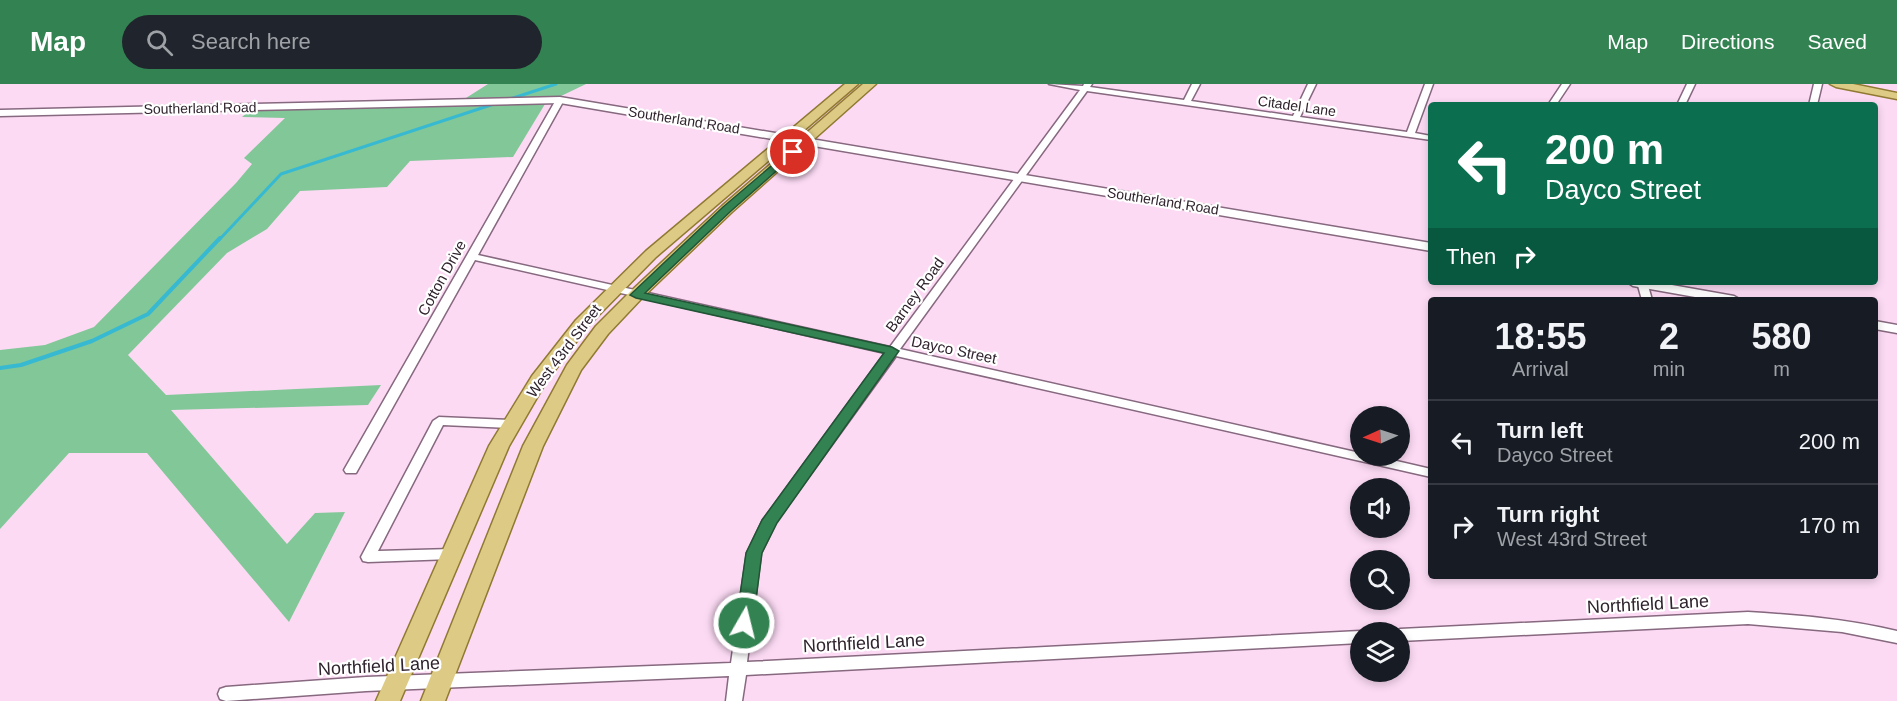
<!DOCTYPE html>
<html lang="en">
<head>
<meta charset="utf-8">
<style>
  :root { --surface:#171b24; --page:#20242c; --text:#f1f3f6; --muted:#9ea1a6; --line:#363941; --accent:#338252 }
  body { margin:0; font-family:Helvetica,sans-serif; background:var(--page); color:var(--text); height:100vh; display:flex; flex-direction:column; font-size:22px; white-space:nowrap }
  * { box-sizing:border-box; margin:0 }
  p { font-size:20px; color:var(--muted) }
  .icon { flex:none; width:33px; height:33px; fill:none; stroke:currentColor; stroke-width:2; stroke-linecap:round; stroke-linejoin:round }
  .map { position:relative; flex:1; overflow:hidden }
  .details { position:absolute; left:1428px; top:213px; width:450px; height:282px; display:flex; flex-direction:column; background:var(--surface); border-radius:6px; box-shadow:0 3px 9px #0003 }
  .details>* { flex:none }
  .top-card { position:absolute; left:1428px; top:18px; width:450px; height:183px; border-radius:6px; box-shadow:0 3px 9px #0003; background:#0b6e4f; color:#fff; overflow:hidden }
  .needle { width:39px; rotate:267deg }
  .fabs { position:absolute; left:1350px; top:322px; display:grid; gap:12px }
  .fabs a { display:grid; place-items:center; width:60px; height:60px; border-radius:50%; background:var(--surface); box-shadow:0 3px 9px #0003; font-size:30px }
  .pin { position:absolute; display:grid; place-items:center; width:51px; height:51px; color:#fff; margin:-26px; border:3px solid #fff; border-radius:50%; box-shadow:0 2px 6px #0007 }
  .me { position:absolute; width:66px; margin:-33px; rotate:8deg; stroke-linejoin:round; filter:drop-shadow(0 0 4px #0008) }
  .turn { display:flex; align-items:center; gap:21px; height:126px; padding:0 18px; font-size:27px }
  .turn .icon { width:78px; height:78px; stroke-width:2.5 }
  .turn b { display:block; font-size:42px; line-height:51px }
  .then { display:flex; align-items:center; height:57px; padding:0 18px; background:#0003; gap:12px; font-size:22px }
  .eta { display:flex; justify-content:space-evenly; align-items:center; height:102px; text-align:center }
  .eta b { font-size:36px; font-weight:600; line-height:42px }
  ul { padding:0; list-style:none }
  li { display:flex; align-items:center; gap:18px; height:84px; padding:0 18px; border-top:2px solid var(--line) }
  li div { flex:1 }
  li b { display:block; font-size:22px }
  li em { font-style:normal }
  header { display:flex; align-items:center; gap:36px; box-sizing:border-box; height:84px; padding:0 30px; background:var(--accent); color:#fff }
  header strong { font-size:28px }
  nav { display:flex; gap:33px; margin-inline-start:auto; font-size:21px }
  .search { width:420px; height:54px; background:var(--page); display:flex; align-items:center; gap:15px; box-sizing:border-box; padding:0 21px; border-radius:33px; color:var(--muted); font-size:22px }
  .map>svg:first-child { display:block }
  .green { fill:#82c798 }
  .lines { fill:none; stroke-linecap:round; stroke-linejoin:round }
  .stream-far1 { stroke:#37b9d2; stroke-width:3 }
  .stream { stroke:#37b9d2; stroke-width:4 }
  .minor-casing { stroke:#86687f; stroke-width:3 }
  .tertiary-casing { stroke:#86687f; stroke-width:3 }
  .primary-casing { stroke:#917932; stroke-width:3 }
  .minor { fill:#fff; fill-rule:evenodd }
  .tertiary { fill:#fff; fill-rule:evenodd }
  .primary { fill:#ddcb85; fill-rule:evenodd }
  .route { fill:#338252; stroke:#215435; stroke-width:1.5 }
  .labels { text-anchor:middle; stroke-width:4.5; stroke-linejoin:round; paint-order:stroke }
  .far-street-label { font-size:14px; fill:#2f232d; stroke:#fff }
  .street-label { font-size:15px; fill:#2f232d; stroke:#fff }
  .near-street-label { font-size:18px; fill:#2f232d; stroke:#fff }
</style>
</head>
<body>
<header>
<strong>Map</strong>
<div class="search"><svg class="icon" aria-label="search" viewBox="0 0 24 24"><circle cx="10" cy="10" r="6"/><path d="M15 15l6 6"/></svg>Search here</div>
<nav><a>Map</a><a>Directions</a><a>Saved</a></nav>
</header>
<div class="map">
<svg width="1897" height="617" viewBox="0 0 1897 617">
  <rect width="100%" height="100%" fill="#fcdaf4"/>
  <!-- green -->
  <g class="green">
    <polygon points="488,0 586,0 559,13 466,14"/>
    <polygon points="455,20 545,20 513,73 410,77 387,103 300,107 267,145 227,169 128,271 166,311 381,301 368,321 171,326 287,460 315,429 345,428 289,538 147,369 69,369 0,445 0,266 45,261 94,243 236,99 252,80 244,74 285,34 242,33 250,26"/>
  </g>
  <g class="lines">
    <!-- stream-far1 -->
    <g class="stream-far1">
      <polyline points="510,15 556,0"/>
      <polyline points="219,156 281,90 497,19"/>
    </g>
    <!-- stream -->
    <polyline class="stream" points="0,284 21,281 92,257 148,230 220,154"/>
    <!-- minor casing -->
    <g class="minor-casing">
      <g id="minor">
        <polygon points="1049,0 1083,2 1084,0 1092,0 1090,3 1184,16 1192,0 1200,0 1191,17 1293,32 1308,0 1316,0 1300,33 1407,48 1425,0 1433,0 1415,49 1431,52 1431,56 1087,7 900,265 1360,369 1360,372 1375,372 1431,385 1431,393 896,272 776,438 761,469 747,578 1360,547 1366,549 1360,549 1360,559 746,591 742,617 726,617 729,592 366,607 226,617 220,615 218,610 220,605 226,603 366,593 731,579 747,469 763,436 885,269 475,176 356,389 346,389 344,386 557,14 564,16 478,171 890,263 1080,6"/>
        <polygon points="1562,0 1570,0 1556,21 1548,21"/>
        <polygon points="1687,0 1695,0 1685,21 1677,21"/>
        <polygon points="1814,0 1822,0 1817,21 1809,21"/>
        <polygon points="1637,198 1647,198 1652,216 1642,216"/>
        <polygon points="439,333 512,336 518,340 512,344 443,341 378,467 452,465 457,466 459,470 457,474 452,475 368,478 363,477 361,473 433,337"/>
        <path d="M 1748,528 C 1798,531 1848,535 1897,547 L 1897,559 L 1842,548 L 1748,540 L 1400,557 L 1400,549 L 1393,549 L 1400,545 Z"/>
      </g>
    </g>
    <!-- tertiary casing -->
    <g class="tertiary-casing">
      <g id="tertiary">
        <polygon points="560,13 1431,159 1431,167 560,19 0,32 0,26"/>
        <polygon points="1627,198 1655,198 1734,212 1741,216 1712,216 1633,202"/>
        <polygon points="1875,237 1897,241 1897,249 1875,245"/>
      </g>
    </g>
    <!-- primary casing -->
    <g class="primary-casing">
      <g id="primary">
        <polygon points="845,0 858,0 656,173 588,242 546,298 509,362 400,617 376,617 489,362 532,292 576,236 646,167"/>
        <polygon points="863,0 876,0 732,128 642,214 608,250 581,286 543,362 445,617 421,617 523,362 567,281 596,242 630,208 722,122"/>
        <polygon points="1830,0 1853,0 1897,9 1897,15 1836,3"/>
      </g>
    </g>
    <!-- minor -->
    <use href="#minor" class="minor"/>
    <!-- tertiary -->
    <use href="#tertiary" class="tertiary"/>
    <!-- primary -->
    <use href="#primary" class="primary"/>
  </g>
  <!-- route -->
  <polygon class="route" points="790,66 798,68 731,127 645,209 892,263 899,267 777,439 762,469 753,539 750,544 744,546 738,544 736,539 746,469 762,436 884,269 636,214 630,211 723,123"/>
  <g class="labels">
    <!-- far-street labels -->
    <g class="far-street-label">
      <text transform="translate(1297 22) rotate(8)" y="5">Citadel Lane</text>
      <text transform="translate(200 24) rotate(-1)" y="5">Southerland Road</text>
      <text transform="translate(684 36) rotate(9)" y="5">Southerland Road</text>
      <text transform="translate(1163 117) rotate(9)" y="5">Southerland Road</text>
    </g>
    <!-- street labels -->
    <g class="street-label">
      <text transform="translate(442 194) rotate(-61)" y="5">Cotton Drive</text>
      <text transform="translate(915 211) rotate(-54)" y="5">Barney Road</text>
      <text transform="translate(954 266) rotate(12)" y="5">Dayco Street</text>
      <text transform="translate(564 267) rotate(-53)" y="5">West 43rd Street</text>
    </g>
    <!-- near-street labels -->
    <g class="near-street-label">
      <text transform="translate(1648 520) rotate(-3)" y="6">Northfield Lane</text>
      <text transform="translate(864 559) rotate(-3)" y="6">Northfield Lane</text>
      <text transform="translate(379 582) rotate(-3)" y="6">Northfield Lane</text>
    </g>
  </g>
</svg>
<div class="fabs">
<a><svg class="needle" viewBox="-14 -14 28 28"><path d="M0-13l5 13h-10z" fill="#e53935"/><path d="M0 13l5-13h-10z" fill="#9ea1a6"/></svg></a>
<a><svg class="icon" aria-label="sound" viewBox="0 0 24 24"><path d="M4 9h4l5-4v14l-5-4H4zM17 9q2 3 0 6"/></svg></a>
<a><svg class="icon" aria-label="search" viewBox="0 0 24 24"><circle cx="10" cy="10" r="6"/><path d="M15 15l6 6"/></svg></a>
<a><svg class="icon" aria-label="layers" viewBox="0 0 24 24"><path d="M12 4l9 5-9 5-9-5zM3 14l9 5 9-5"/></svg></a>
</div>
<div class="pin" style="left:793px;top:68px;background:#d93025"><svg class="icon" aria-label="arrive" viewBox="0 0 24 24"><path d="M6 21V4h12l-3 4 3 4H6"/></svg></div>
<svg class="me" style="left:744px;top:539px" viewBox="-20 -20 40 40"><circle r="17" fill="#338252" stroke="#fff" stroke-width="3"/><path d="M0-11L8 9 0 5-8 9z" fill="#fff"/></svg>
<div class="top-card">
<div class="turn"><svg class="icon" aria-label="left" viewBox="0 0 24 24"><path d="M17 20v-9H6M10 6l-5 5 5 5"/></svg><div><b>200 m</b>Dayco Street</div></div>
<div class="then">Then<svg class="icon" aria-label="right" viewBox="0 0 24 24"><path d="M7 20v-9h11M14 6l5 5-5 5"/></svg></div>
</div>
<section class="details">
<div class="eta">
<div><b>18:55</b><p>Arrival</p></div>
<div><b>2</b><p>min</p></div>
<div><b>580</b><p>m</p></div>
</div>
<ul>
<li><svg class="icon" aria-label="left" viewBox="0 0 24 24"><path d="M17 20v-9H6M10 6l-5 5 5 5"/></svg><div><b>Turn left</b><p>Dayco Street</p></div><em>200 m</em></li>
<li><svg class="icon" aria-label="right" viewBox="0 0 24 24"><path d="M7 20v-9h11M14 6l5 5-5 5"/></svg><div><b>Turn right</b><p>West 43rd Street</p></div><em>170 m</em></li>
</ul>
</section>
</div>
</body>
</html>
